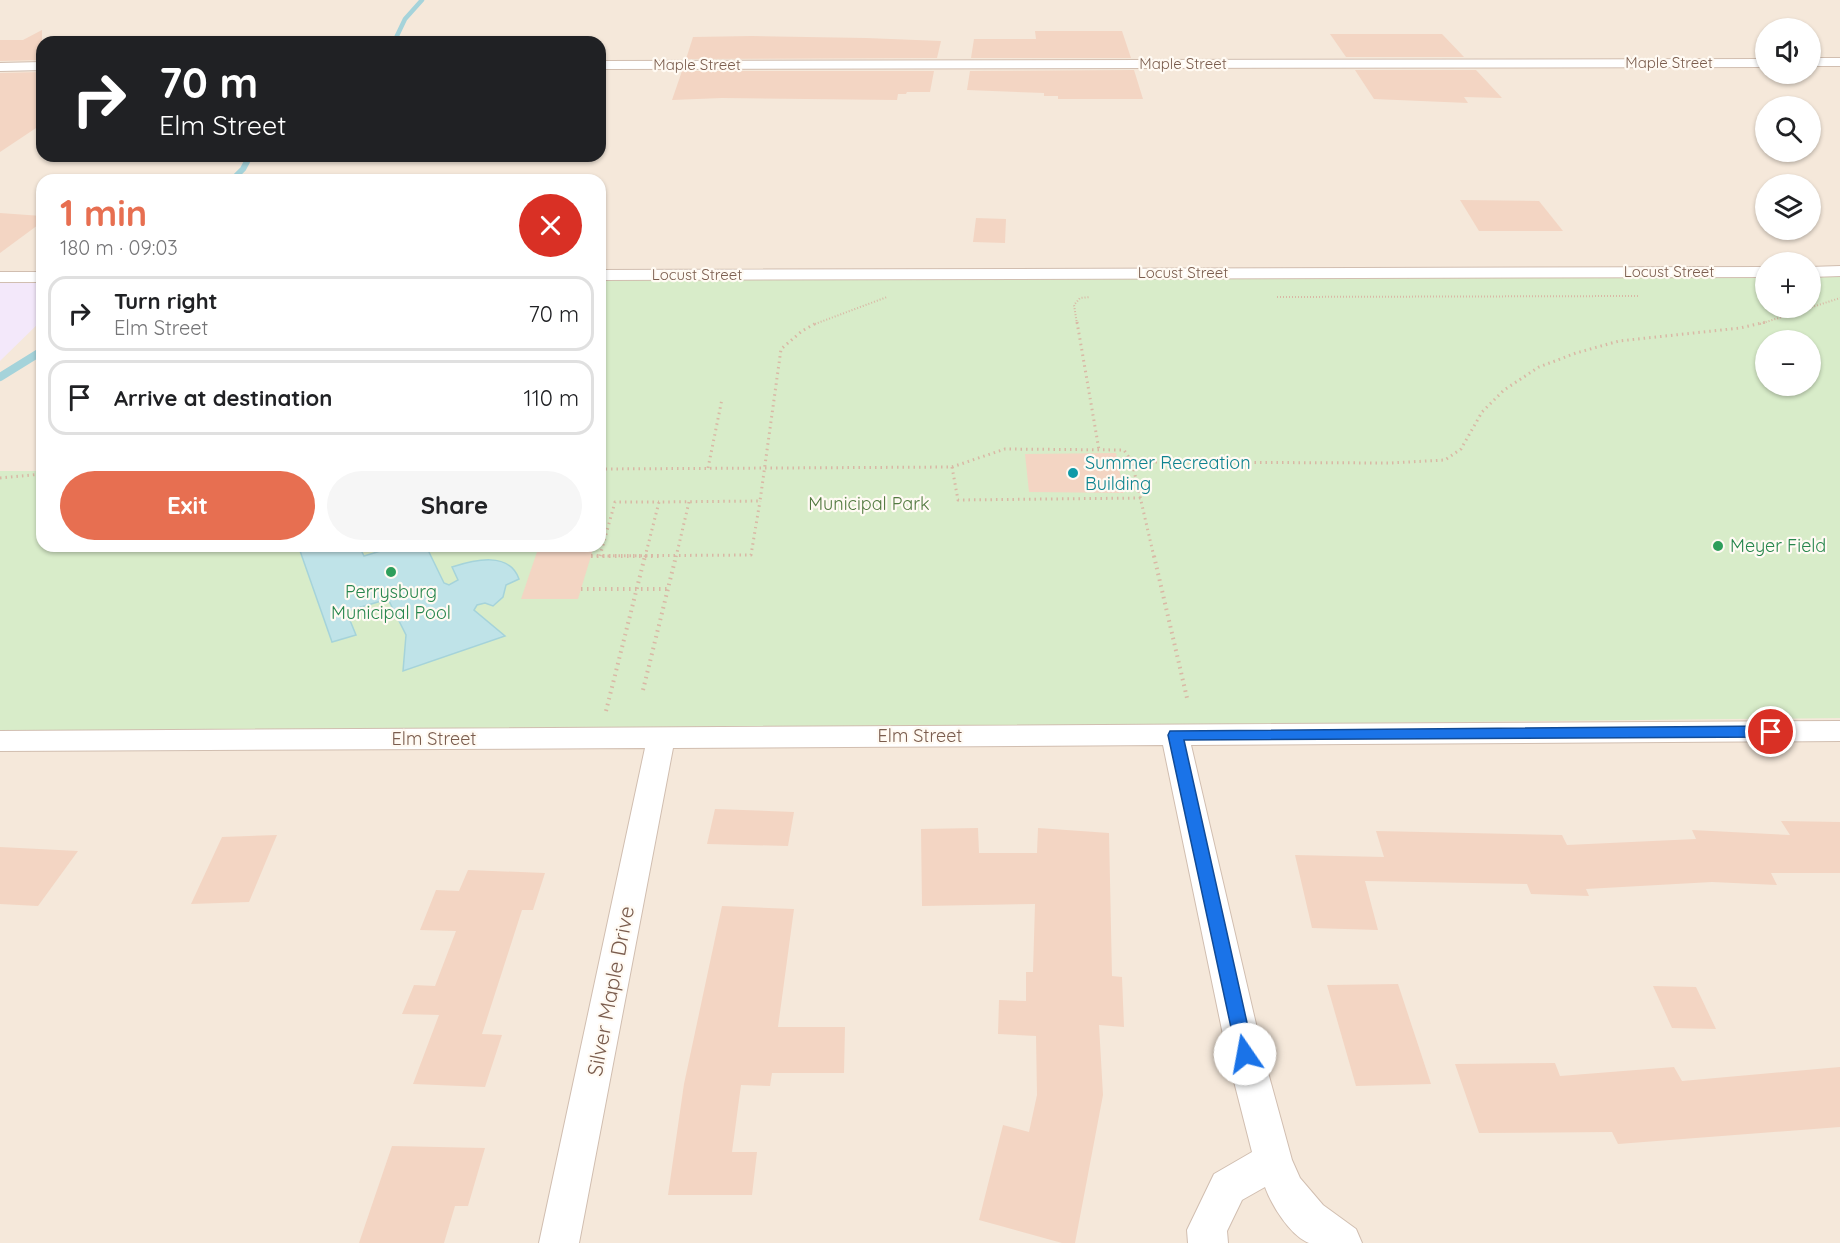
<!DOCTYPE html>
<html lang="en">
<head>
<meta charset="utf-8">
<style>
  :root { --surface:#fff; --page:#f6f6f6; --text:#202124; --muted:#757577; --line:#e0e0e0; --accent:#e76f51 }
  body { margin:0; font-family:Quicksand,sans-serif; background:var(--page); color:var(--text); height:100vh; display:flex; flex-direction:column; font-size:22px; white-space:nowrap }
  * { box-sizing:border-box; margin:0 }
  p { font-size:20px; color:var(--muted) }
  .icon { flex:none; width:33px; height:33px; fill:none; stroke:currentColor; stroke-width:2; stroke-linecap:round; stroke-linejoin:round }
  .map { position:relative; flex:1; overflow:hidden }
  .panel { position:absolute; left:36px; top:174px; width:570px; height:378px; display:flex; flex-direction:column; background:var(--surface); border-radius:18px; box-shadow:0 2px 4px #0004 }
  .panel>* { flex:none }
  .guide { position:absolute; left:36px; top:36px; width:570px; height:126px; border-radius:18px; box-shadow:0 2px 4px #0004; background:#202124; color:#fff; overflow:hidden }
  .fabs { position:absolute; left:1755px; top:18px; display:grid; gap:12px }
  .fabs a { display:grid; place-items:center; width:66px; height:66px; border-radius:50%; background:var(--surface); box-shadow:0 2px 4px #0004; font-size:30px }
  .pin { position:absolute; display:grid; place-items:center; width:51px; height:51px; color:#fff; margin:-26px; border:3px solid #fff; border-radius:50%; box-shadow:0 2px 6px #0007 }
  .me { position:absolute; width:66px; margin:-33px; rotate:348deg; stroke-linejoin:round; filter:drop-shadow(0 0 4px #0008) }
  .turn { display:flex; align-items:center; gap:21px; height:126px; padding:0 24px; font-size:27px }
  .turn .icon { width:78px; height:78px; stroke-width:2.5 }
  .turn b { display:block; font-size:42px; line-height:51px }
  .round { display:grid; place-items:center; flex:none; width:63px; height:63px; border-radius:32px; background:var(--page) }
  .summary { display:flex; align-items:center; justify-content:space-between; height:102px; padding:0 24px }
  h1 { font-size:36px; font-weight:700; line-height:45px; color:var(--accent) }
  .button { display:flex; gap:12px; margin-top:auto; padding:12px 24px }
  .button a { flex:1; height:69px; border-radius:36px; background:var(--accent); color:#fff; font-size:24px; font-weight:700; line-height:69px; text-align:center }
  .button a+a { background:var(--page); color:var(--text) }
  ul { padding:0; list-style:none }
  li { display:flex; align-items:center; gap:18px; height:75px; margin:0 12px 9px; padding:0 12px; border:3px solid var(--line); border-radius:18px }
  li div { flex:1 }
  li b { display:block; font-size:22px }
  li em { font-style:normal }
  .map>svg:first-child { display:block }
  .residential { fill:#f5e8da; fill-rule:evenodd }
  .education { fill:#f3e8fa }
  .green { fill:#d8ecc9; fill-rule:evenodd }
  .water { fill:#bfe3e8; stroke:#a5d3da; stroke-width:1.5 }
  .lines { fill:none; stroke-linecap:round; stroke-linejoin:round }
  .stream-far2 { stroke:#a5d3da; stroke-width:4.5 }
  .stream-far1 { stroke:#a5d3da; stroke-width:6 }
  .stream { stroke:#a5d3da; stroke-width:8 }
  .building { fill:#f3d5c3 }
  .minor-casing { stroke:#d1beb0; stroke-width:2 }
  .path-far2 { stroke:#d9b8a5; stroke-width:2; stroke-dasharray:1 2; stroke-linecap:butt }
  .path-far1 { stroke:#d9b8a5; stroke-width:3; stroke-dasharray:1.5 4; stroke-linecap:butt }
  .path { stroke:#d9b8a5; stroke-width:4; stroke-dasharray:1.5 4.5; stroke-linecap:butt }
  .minor { fill:#fff; fill-rule:evenodd }
  .route { fill:#1a73e8; stroke:#114b97; stroke-width:1.5 }
  .culture-dot { fill:#0f9aa8; stroke:#fffaf3; stroke-width:2 }
  .leisure-dot { fill:#2e9e5b; stroke:#fffaf3; stroke-width:2 }
  .labels { text-anchor:middle; stroke-width:4.5; stroke-linejoin:round; paint-order:stroke }
  .far-street-label { font-size:15px; fill:#7a5c4d; stroke:#fffaf3 }
  .culture-label { font-size:18px; fill:#0d838f; stroke:#fffaf3; text-anchor:start }
  .park-label { font-size:18px; fill:#537a41; stroke:#fffaf3 }
  .leisure-label { font-size:18px; fill:#27864d; stroke:#fffaf3; text-anchor:start }
  .street-label { font-size:18px; fill:#7a5c4d; stroke:#fffaf3 }
  .near-street-label { font-size:21px; fill:#7a5c4d; stroke:#fffaf3 }
</style>
</head>
<body>
<div class="map">
<svg width="1840" height="1243" viewBox="0 0 1840 1243">
  <rect width="100%" height="100%" fill="#fdf6ec"/>
  <!-- residential -->
  <path class="residential" d="M 0,0 L 1840,0 L 1840,1243 L 0,1243 ZM 1766,28 L 1810,28 L 1810,74 L 1766,74 ZM 42,42 L 600,42 L 600,156 L 42,156 ZM 1766,106 L 1810,106 L 1810,152 L 1766,152 ZM 42,180 L 600,180 L 600,546 L 42,546 ZM 1766,184 L 1810,184 L 1810,230 L 1766,230 ZM 1766,262 L 1810,262 L 1810,308 L 1766,308 ZM 1766,340 L 1810,340 L 1810,386 L 1766,386 Z"/>
  <!-- education -->
  <polygon class="education" points="0,277 42,277 42,320 0,361"/>
  <!-- green -->
  <path class="green" d="M 1765,276 L 1766,308 L 1810,308 L 1811,276 L 1840,276 L 1840,718 L 0,737 L 0,471 L 42,471 L 42,546 L 600,546 L 600,280 ZM 1766,340 L 1810,340 L 1810,386 L 1766,386 Z"/>
  <!-- water -->
  <path class="water" d="M 304,546 L 359,546 L 364,556 L 397,546 L 426,546 L 444,583 L 449,585 L 458,580 L 452,567 C 474,560 509,551 519,579 L 506,585 L 503,597 L 493,606 L 485,603 L 477,605 L 474,610 L 505,636 L 403,671 L 406,635 L 388,599 L 351,610 L 347,613 L 356,635 L 332,642 L 299,548 Z"/>
  <g class="lines">
    <!-- stream-far2 -->
    <polyline class="stream-far2" points="394,42 405,19 422,0"/>
    <!-- stream-far1 -->
    <polyline class="stream-far1" points="232,180 243,169 250,156"/>
    <!-- stream -->
    <polyline class="stream" points="0,377 42,351"/>
  </g>
  <!-- building -->
  <g class="building">
    <polygon points="42,30 42,60 0,61 0,40 23,40"/>
    <polygon points="1035,31 1122,31 1131,58 971,58 974,39 1036,39"/>
    <polygon points="1330,34 1442,34 1464,57 1346,57"/>
    <polygon points="752,36 866,38 941,41 937,58 686,59 693,37"/>
    <polygon points="1134,70 1143,99 1058,99 1058,96 1044,96 1044,93 967,90 970,71"/>
    <polygon points="1355,70 1476,70 1502,98 1464,97 1468,103 1374,99"/>
    <polygon points="682,71 934,71 930,92 907,92 906,94 898,94 897,100 722,98 672,100"/>
    <polygon points="42,72 42,124 0,152 0,73"/>
    <polygon points="1460,200 1539,201 1563,231 1479,231"/>
    <polygon points="0,213 42,216 42,222 0,253"/>
    <polygon points="976,218 1006,219 1005,243 973,242"/>
    <polygon points="1116,453 1124,493 1029,492 1025,454"/>
    <polygon points="539,546 594,546 578,599 521,599"/>
    <polygon points="715,809 794,812 788,846 707,844"/>
    <polygon points="1781,821 1840,822 1840,873 1771,873 1777,885 1712,882 1586,889 1589,896 1531,894 1527,884 1365,881 1378,930 1312,928 1295,855 1384,857 1376,831 1562,835 1567,845 1696,839 1692,830 1790,835"/>
    <polygon points="978,828 979,853 1037,853 1038,828 1109,833 1112,976 1122,977 1124,1027 1099,1025 1103,1095 1075,1243 1062,1243 979,1220 1003,1125 1029,1132 1037,1095 1036,1036 998,1034 999,1000 1026,1001 1026,972 1033,972 1035,904 922,906 921,829"/>
    <polygon points="277,835 249,902 191,904 222,837"/>
    <polygon points="0,847 78,851 38,906 0,904"/>
    <polygon points="468,870 545,873 533,910 522,910 482,1034 502,1035 485,1087 413,1084 439,1015 402,1014 414,985 435,986 456,931 420,930 436,890 459,891"/>
    <polygon points="722,906 794,909 778,1027 845,1027 844,1073 772,1073 770,1086 741,1085 732,1152 757,1152 752,1195 668,1195 684,1084"/>
    <polygon points="1398,984 1431,1084 1356,1086 1327,985"/>
    <polygon points="1653,986 1696,987 1716,1029 1672,1028"/>
    <polygon points="1555,1063 1560,1076 1674,1067 1682,1081 1840,1067 1840,1127 1618,1144 1612,1132 1479,1133 1455,1064"/>
    <polygon points="392,1146 485,1148 468,1206 455,1206 444,1243 359,1243"/>
  </g>
  <g class="lines">
    <!-- minor casing -->
    <g class="minor-casing">
      <g id="minor">
        <rect x="1810" y="58" width="30" height="8"/>
        <polygon points="1766,59 1766,67 600,69 600,61"/>
        <polygon points="42,62 42,70 0,71 0,63"/>
        <polygon points="1840,266 1840,276 1810,277 1810,267"/>
        <polygon points="1766,267 1766,277 600,280 600,270"/>
        <rect x="0" y="272" width="42" height="10"/>
        <path d="M 1840,721 L 1840,741 L 1191,745 L 1263,1054 L 1292,1160 L 1300,1178 L 1323,1205 L 1356,1229 L 1362,1243 C 1350,1243 1318,1243 1309,1243 C 1290,1236 1271,1204 1265,1187 L 1242,1200 L 1227,1231 L 1228,1243 L 1188,1243 L 1187,1230 L 1214,1174 L 1252,1152 L 1227,1054 L 1163,745 L 673,748 L 579,1243 L 539,1243 L 645,748 L 0,751 L 0,731 Z"/>
      </g>
    </g>
    <!-- path-far2 -->
    <g class="path-far2">
      <polyline points="1277,297 1639,296"/>
      <polyline points="815,324 887,297"/>
      <polyline points="1077,324 1074,305 1080,298 1090,297"/>
      <polyline points="1760,324 1840,298"/>
    </g>
    <!-- path-far1 -->
    <g class="path-far1">
      <polyline points="1077,322 1099,450"/>
      <polyline points="952,467 958,500 1141,498"/>
      <polyline points="708,468 722,399"/>
      <polyline points="600,469 952,467 1005,449 1124,450 1132,462"/>
      <polyline points="0,478 42,474"/>
      <polyline points="591,556 751,555 760,501"/>
      <polyline points="600,556 615,502 659,502"/>
      <polyline points="645,557 659,502 760,501 781,349 802,331 818,322"/>
      <polyline points="676,557 689,502"/>
      <polyline points="1154,557 1132,462 1390,463 1445,460 1461,449 1482,412 1504,390 1539,367 1576,353 1619,341 1740,328 1766,322"/>
    </g>
    <!-- path -->
    <g class="path">
      <polyline points="591,556 659,556"/>
      <polyline points="1154,556 1187,698"/>
      <polyline points="581,589 668,589"/>
      <polyline points="643,690 676,556"/>
      <polyline points="606,711 645,556"/>
    </g>
    <!-- minor -->
    <use href="#minor" class="minor"/>
  </g>
  <!-- route -->
  <polygon class="route" points="1771,726 1776,728 1778,732 1776,736 1771,737 1184,740 1254,1054 1252,1060 1245,1063 1238,1060 1168,735 1170,731"/>
  <!-- markers -->
  <circle class="culture-dot" cx="1073" cy="473" r="6"/>
  <g class="leisure-dot">
    <circle cx="1718" cy="546" r="6"/>
    <circle cx="391" cy="572" r="6"/>
  </g>
  <g class="labels">
    <!-- far-street labels -->
    <g class="far-street-label">
      <text x="1669" y="68">Maple Street</text>
      <text x="1183" y="69">Maple Street</text>
      <text x="697" y="70">Maple Street</text>
      <text x="1669" y="277">Locust Street</text>
      <text x="1183" y="278">Locust Street</text>
      <text x="697" y="280">Locust Street</text>
    </g>
    <!-- culture labels -->
    <g class="culture-label">
      <text x="1085" y="469">Summer Recreation<tspan x="1085" dy="21">Building</tspan></text>
    </g>
    <!-- park labels -->
    <g class="park-label">
      <text x="869" y="510">Municipal Park</text>
    </g>
    <!-- leisure labels -->
    <g class="leisure-label">
      <text x="1730" y="552">Meyer Field</text>
      <text x="391" y="598" text-anchor="middle">Perrysburg<tspan x="391" dy="21">Municipal Pool</tspan></text>
    </g>
    <!-- street labels -->
    <g class="street-label">
      <text x="920" y="742">Elm Street</text>
      <text x="434" y="745">Elm Street</text>
    </g>
    <!-- near-street labels -->
    <g class="near-street-label">
      <text transform="translate(611 991) rotate(-79)" y="7">Silver Maple Drive</text>
    </g>
  </g>
</svg>
<div class="fabs">
<a><svg class="icon" aria-label="sound" viewBox="0 0 24 24"><path d="M4 9h4l5-4v14l-5-4H4zM17 9q2 3 0 6"/></svg></a>
<a><svg class="icon" aria-label="search" viewBox="0 0 24 24"><circle cx="10" cy="10" r="6"/><path d="M15 15l6 6"/></svg></a>
<a><svg class="icon" aria-label="layers" viewBox="0 0 24 24"><path d="M12 4l9 5-9 5-9-5zM3 14l9 5 9-5"/></svg></a>
<a>+</a>
<a>−</a>
</div>
<div class="pin" style="left:1771px;top:732px;background:#d93025"><svg class="icon" aria-label="arrive" viewBox="0 0 24 24"><path d="M6 21V4h12l-3 4 3 4H6"/></svg></div>
<svg class="me" style="left:1245px;top:1054px" viewBox="-20 -20 40 40"><circle r="19" fill="#fff"/><path d="M0-13L10 11 0 6-10 11z" fill="#1a73e8"/></svg>
<div class="guide">
<div class="turn"><svg class="icon" aria-label="right" viewBox="0 0 24 24"><path d="M7 20v-9h11M14 6l5 5-5 5"/></svg><div><b>70 m</b>Elm Street</div></div>
</div>
<section class="panel">
<div class="summary"><div><h1>1 min</h1><p>180 m · 09:03</p></div><a class="round" style="background:#d93025;color:#fff"><svg class="icon" aria-label="close" viewBox="0 0 24 24"><path d="M6 6l12 12M18 6L6 18"/></svg></a></div>
<ul>
<li><svg class="icon" aria-label="right" viewBox="0 0 24 24"><path d="M7 20v-9h11M14 6l5 5-5 5"/></svg><div><b>Turn right</b><p>Elm Street</p></div><em>70 m</em></li>
<li><svg class="icon" aria-label="arrive" viewBox="0 0 24 24"><path d="M6 21V4h12l-3 4 3 4H6"/></svg><div><b>Arrive at destination</b></div><em>110 m</em></li>
</ul>
<div class="button"><a>Exit</a><a>Share</a></div>
</section>
</div>
</body>
</html>
